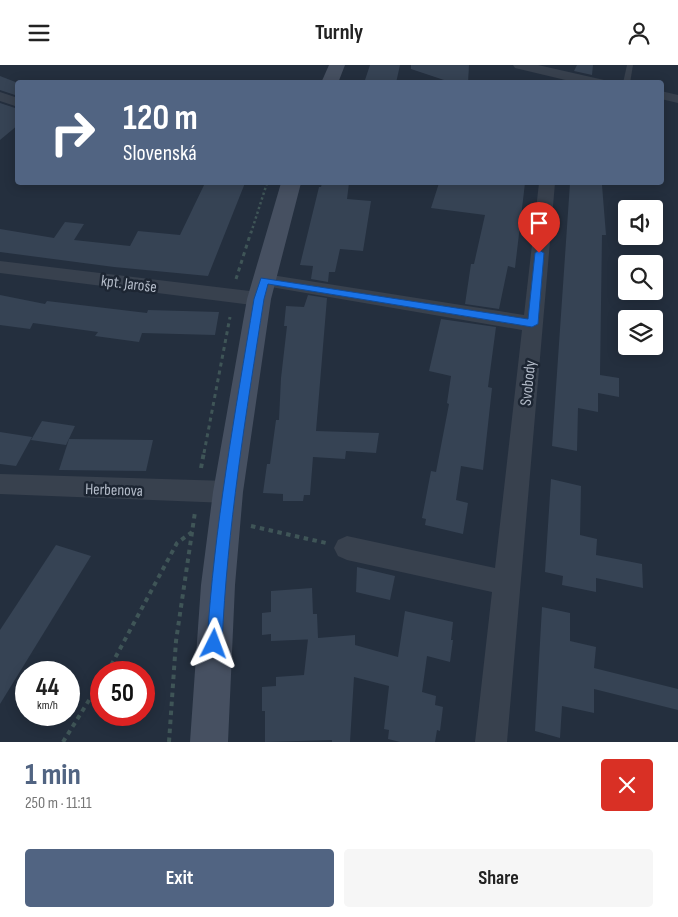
<!DOCTYPE html>
<html lang="en">
<head>
<meta charset="utf-8">
<style>
  :root { --surface:#fff; --page:#f6f6f6; --text:#222; --muted:#767676; --accent:#516482 }
  body { margin:0; font-family:"Sofia Sans Condensed",sans-serif; background:var(--page); color:var(--text); height:100vh; display:flex; flex-direction:column; font-size:19px; white-space:nowrap }
  * { box-sizing:border-box; margin:0 }
  p { font-size:16px; color:var(--muted) }
  .icon { flex:none; width:28px; height:28px; fill:none; stroke:currentColor; stroke-width:2; stroke-linecap:round; stroke-linejoin:round }
  .map { position:relative; height:677px; overflow:hidden }
  .sheet { display:flex; flex-direction:column; background:var(--surface); flex:1 }
  .sheet>* { flex:none }
  .top-card { position:absolute; left:15px; top:15px; width:649px; height:105px; border-radius:5px; box-shadow:0 2px 12px #0003; background:#516482; color:#fff; overflow:hidden }
  .buttons { position:absolute; left:618px; top:135px; display:grid; gap:10px }
  .buttons a { display:grid; place-items:center; width:45px; height:45px; border-radius:5px; background:var(--surface); box-shadow:0 2px 12px #0003; font-size:25px }
  .speed { position:absolute; left:15px; top:596px; display:flex; gap:10px; font-size:25px; font-weight:700; text-align:center }
  .speed>* { display:grid; place-content:center; width:65px; height:65px; border-radius:50%; background:var(--surface); box-shadow:0 2px 12px #0003; line-height:1 }
  .speed small { font-size:12px; font-weight:400 }
  .speed .limit { border:8px solid #d22; background:#fff; color:#111 }
  .pin { position:absolute; display:grid; place-items:center; width:42px; height:42px; color:#fff; margin:-51px -21px; border-radius:50% 50% 50% 0; rotate:-45deg; box-shadow:0 0 5px #0007 }
  .pin .icon { rotate:45deg }
  .me { position:absolute; width:55px; margin:-28px; rotate:3deg; stroke-linejoin:round; filter:drop-shadow(0 0 4px #0008) }
  .turn { display:flex; align-items:center; gap:18px; height:105px; padding:0 25px; font-size:22px }
  .turn .icon { width:65px; height:65px; stroke-width:2.5 }
  .turn b { display:block; font-size:35px; line-height:42px }
  .round { display:grid; place-items:center; flex:none; width:52px; height:52px; border-radius:5px; background:var(--page) }
  .head { display:flex; align-items:center; justify-content:space-between; height:85px; padding:0 25px }
  h1 { font-size:30px; font-weight:700; line-height:38px; color:var(--accent) }
  .button { display:flex; gap:10px; margin-top:auto; padding:10px 25px }
  .button a { flex:1; height:58px; border-radius:5px; background:var(--accent); color:#fff; font-size:20px; font-weight:700; line-height:58px; text-align:center }
  .button a+a { background:var(--page); color:var(--text) }
  header { display:flex; justify-content:space-between; align-items:center; height:65px; padding:0 25px; background:var(--surface); font-size:22px; font-weight:700 }
  .map>svg:first-child { display:block }
  .building { fill:#364354 }
  .lines { fill:none; stroke-linecap:round; stroke-linejoin:round }
  .path-far2 { stroke:#3f5557; stroke-width:2.5; stroke-dasharray:2.5 2.5; stroke-linecap:butt }
  .path-far1 { stroke:#3f5557; stroke-width:3; stroke-dasharray:4 4; stroke-linecap:butt }
  .path { stroke:#3f5557; stroke-width:4; stroke-dasharray:4.5 4.5; stroke-linecap:butt }
  .service { fill:#38414e; fill-rule:evenodd }
  .minor { fill:#38414e; fill-rule:evenodd }
  .secondary { fill:#465061; fill-rule:evenodd }
  .route { fill:#1a73e8; stroke:#114b97 }
  .labels { text-anchor:middle; stroke-width:5; stroke-linejoin:round; paint-order:stroke }
  .street-label { font-size:16px; fill:#b4bcc9; stroke:#1d2633 }
</style>
</head>
<body>
<header><svg class="icon" aria-label="menu" viewBox="0 0 24 24"><path d="M4 6h16M4 12h16M4 18h16"/></svg>Turnly<svg class="icon" aria-label="person" viewBox="0 0 24 24"><circle cx="12" cy="8" r="4"/><path d="M4 21q1-7 8-7t8 7"/></svg></header>
<div class="map">
<svg width="678" height="677" viewBox="0 0 678 677">
  <rect width="100%" height="100%" fill="#242f3e"/>
  <!-- building -->
  <g class="building">
    <polygon points="370,0 400,0 396,18 364,18"/>
    <polygon points="411,0 469,0 468,18 453,18 411,4"/>
    <polygon points="577,0 593,0 592,10 574,6"/>
    <polygon points="0,11 18,18 18,31 0,25"/>
    <polygon points="0,38 18,44 18,60 0,75"/>
    <polygon points="205,118 245,118 208,211 114,202 0,187 0,164 54,173 65,157 84,159 74,175 130,181 138,166 180,170"/>
    <polygon points="322,118 349,118 347,134 371,136 363,186 340,184 335,207 329,207 328,217 311,214 313,201 300,200 319,122 321,122"/>
    <polygon points="439,118 525,118 515,203 508,201 499,244 465,239 471,199 474,199 485,150 431,143"/>
    <polygon points="570,118 599,118 599,119 602,120 606,170 602,170 600,310 619,313 619,332 598,328 598,347 578,343 577,386 552,381"/>
    <polygon points="0,230 45,239 47,236 147,248 148,245 219,247 215,270 142,268 139,277 95,271 98,267 33,258 30,264 0,260"/>
    <polygon points="308,230 327,233 316,366 379,368 376,388 346,386 345,394 313,392 310,430 304,430 303,436 283,436 283,429 263,428 267,399 270,399 276,355 279,355 281,313 287,261 284,261 286,241 304,242"/>
    <polygon points="441,254 496,262 488,322 492,323 483,405 461,401 456,435 468,438 463,469 425,460 426,454 422,453 431,406 436,407 449,339 447,338 451,311 429,306"/>
    <polygon points="42,356 75,361 66,380 31,375"/>
    <polygon points="0,367 32,372 16,401 0,399"/>
    <polygon points="69,374 153,375 146,406 59,405"/>
    <polygon points="551,414 581,421 580,470 597,474 596,490 642,499 643,523 596,513 596,527 562,520 563,511 545,507"/>
    <polygon points="56,480 91,491 0,639 0,565"/>
    <polygon points="357,502 395,511 390,535 356,527"/>
    <polygon points="312,523 313,549 317,549 318,573 355,570 355,580 398,592 405,546 453,557 451,575 453,575 450,597 427,591 422,627 436,631 435,640 443,642 440,666 437,665 435,677 400,677 388,674 389,665 384,664 389,621 354,612 350,677 332,677 332,675 265,677 265,646 262,646 262,622 276,621 276,612 304,610 308,574 317,574 271,576 271,569 262,570 262,548 271,547 271,526"/>
    <polygon points="542,542 570,548 570,576 596,582 594,603 678,624 678,645 594,624 594,648 562,641 560,673 535,666"/>
  </g>
  <g class="lines">
    <!-- path-far2 -->
    <polyline class="path-far2" points="251,168 267,118"/>
    <!-- path-far1 -->
    <g class="path-far1">
      <polyline points="236,214 251,167"/>
      <polyline points="204,388 230,252"/>
    </g>
    <!-- path -->
    <g class="path">
      <polyline points="201,403 204,387"/>
      <polyline points="251,461 326,478"/>
      <polyline points="107,608 177,478 192,467"/>
      <polyline points="63,677 101,616"/>
      <polyline points="169,677 176,576 195,447"/>
    </g>
    <!-- service -->
    <polygon class="service" points="627,0 633,0 630,18 623,18"/>
    <!-- minor -->
    <g class="minor">
      <polygon points="513,0 538,0 604,15 606,18 578,18 515,3"/>
      <polygon points="661,26 678,30 678,38 661,34"/>
      <polygon points="0,27 18,33 18,42 0,36"/>
      <polygon points="539,118 555,118 507,677 475,677 492,527 347,495 338,491 334,483 338,475 347,471 495,503 522,265 265,221 258,220 255,215 258,210 265,209 524,250"/>
      <polygon points="0,196 259,227 266,229 269,234 266,239 259,241 0,208"/>
      <polygon points="0,409 228,416 237,419 240,427 237,435 228,438 0,429"/>
    </g>
    <!-- secondary -->
    <g class="secondary">
      <polygon points="329,0 345,0 338,18 321,18"/>
      <polygon points="281,118 301,118 271,234 243,427 235,520 228,677 190,677 201,520 213,427 247,234"/>
    </g>
  </g>
  <!-- route -->
  <path class="route" d="M 539,185 L 544,188 L 538,259 L 532,262 L 268,219 L 264,234 C 246,349 227,463 222,579 L 220,584 L 214,586 L 209,584 L 207,579 C 214,462 235,349 254,234 L 261,213 L 528,254 L 535,188 Z"/>
  <g class="labels">
    <!-- street labels -->
    <g class="street-label">
      <text transform="translate(129 218) rotate(7)" y="6">kpt. Jaroše</text>
      <text transform="translate(527 318) rotate(-84)" y="6">Svobody</text>
      <text transform="translate(114 424) rotate(2)" y="6">Herbenova</text>
    </g>
  </g>
</svg>
<div class="buttons">
<a><svg class="icon" aria-label="sound" viewBox="0 0 24 24"><path d="M4 9h4l5-4v14l-5-4H4zM17 9q2 3 0 6"/></svg></a>
<a><svg class="icon" aria-label="search" viewBox="0 0 24 24"><circle cx="10" cy="10" r="6"/><path d="M15 15l6 6"/></svg></a>
<a><svg class="icon" aria-label="layers" viewBox="0 0 24 24"><path d="M12 4l9 5-9 5-9-5zM3 14l9 5 9-5"/></svg></a>
</div>
<div class="speed"><div>44<small>km/h</small></div><div class="limit">50</div></div>
<div class="pin" style="left:539px;top:188px;background:#d93025"><svg class="icon" aria-label="arrive" viewBox="0 0 24 24"><path d="M6 21V4h12l-3 4 3 4H6"/></svg></div>
<svg class="me" style="left:214px;top:579px" viewBox="-20 -20 40 40"><path d="M0-17L14 15 0 8-14 15z" fill="#1a73e8" stroke="#fff" stroke-width="4"/></svg>
<div class="top-card">
<div class="turn"><svg class="icon" aria-label="right" viewBox="0 0 24 24"><path d="M7 20v-9h11M14 6l5 5-5 5"/></svg><div><b>120 m</b>Slovenská</div></div>
</div>
</div>
<section class="sheet">
<div class="head"><div><h1>1 min</h1><p>250 m · 11:11</p></div><a class="round" style="background:#d93025;color:#fff"><svg class="icon" aria-label="close" viewBox="0 0 24 24"><path d="M6 6l12 12M18 6L6 18"/></svg></a></div>
<div class="button"><a>Exit</a><a>Share</a></div>
</section>
</body>
</html>
